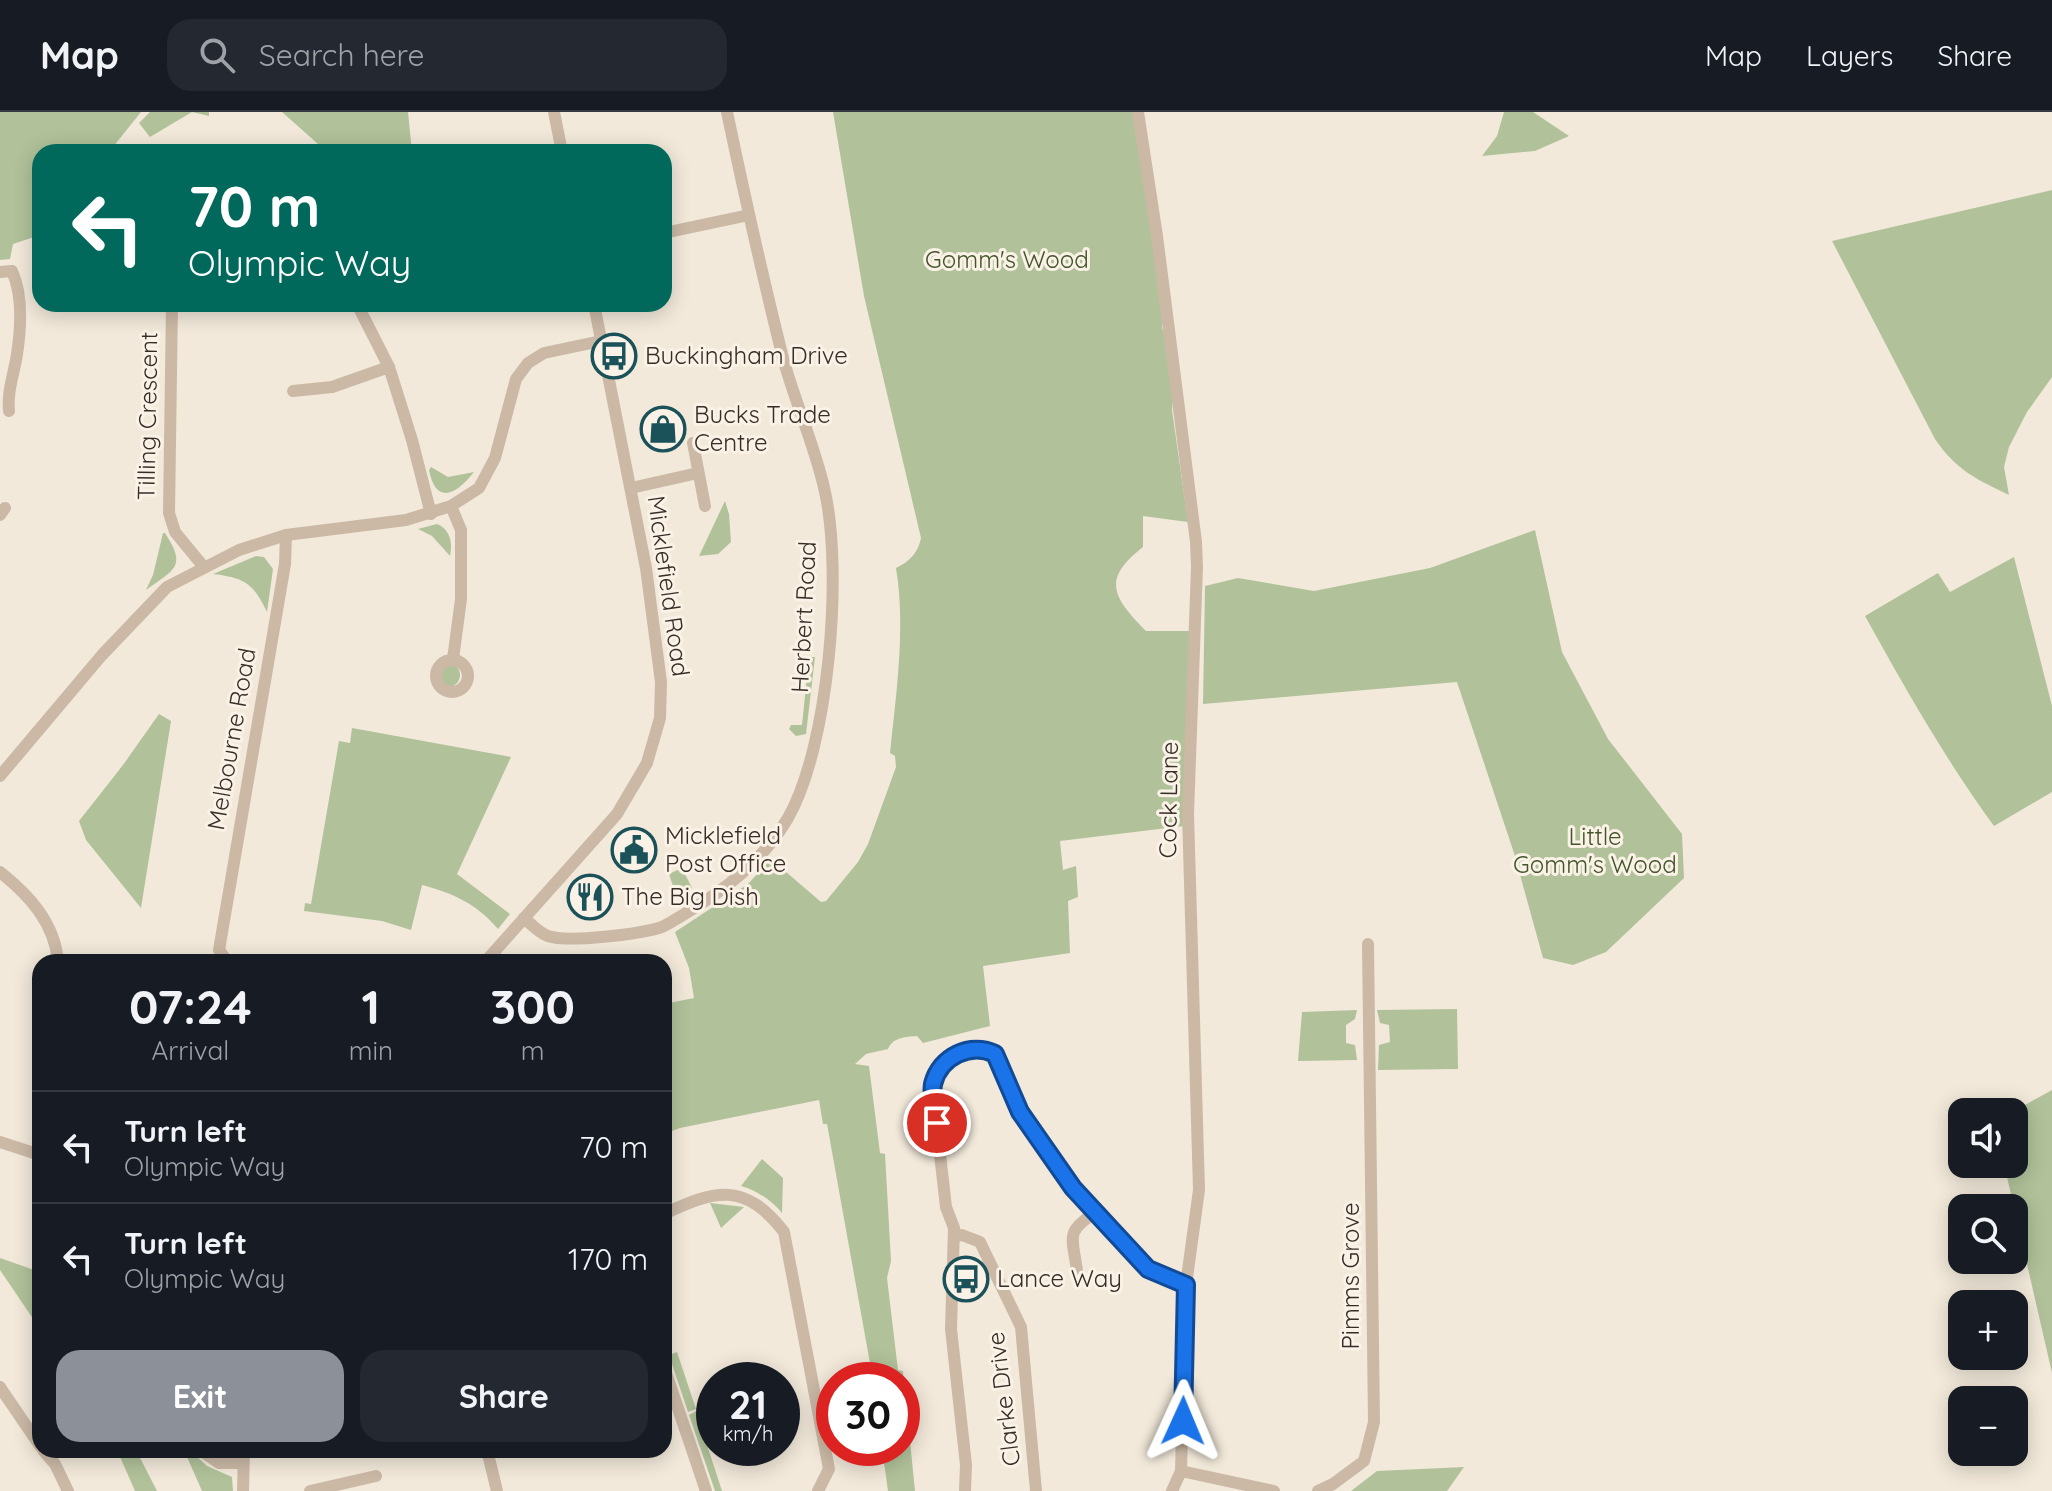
<!DOCTYPE html>
<html lang="en">
<head>
<meta charset="utf-8">
<style>
  :root { --surface:#171b24; --page:#242831; --text:#f1f3f6; --muted:#9ea1a6; --line:#363941; --accent:#8c9099 }
  body { margin:0; font-family:Quicksand,sans-serif; background:var(--page); color:var(--text); height:100vh; display:flex; flex-direction:column; font-size:30px; white-space:nowrap }
  * { box-sizing:border-box; margin:0 }
  p { font-size:26px; color:var(--muted) }
  .icon { flex:none; width:44px; height:44px; fill:none; stroke:currentColor; stroke-width:2; stroke-linecap:round; stroke-linejoin:round }
  .map { position:relative; flex:1; overflow:hidden }
  .panel { position:absolute; left:32px; top:842px; width:640px; height:504px; display:flex; flex-direction:column; background:var(--surface); border-radius:24px; box-shadow:0 4px 20px #0003 }
  .panel>* { flex:none }
  .top-card { position:absolute; left:32px; top:32px; width:640px; height:168px; border-radius:24px; box-shadow:0 4px 20px #0003; background:#00695c; color:#fff; overflow:hidden }
  .controls { position:absolute; left:1948px; top:986px; display:grid; gap:16px }
  .controls a { display:grid; place-items:center; width:80px; height:80px; border-radius:16px; background:var(--surface); box-shadow:0 4px 20px #0003; font-size:40px }
  .speed { position:absolute; left:696px; top:1250px; display:flex; gap:16px; font-size:40px; font-weight:700; text-align:center }
  .speed>* { display:grid; place-content:center; width:104px; height:104px; border-radius:50%; background:var(--surface); box-shadow:0 4px 20px #0003; line-height:1 }
  .speed small { font-size:20px; font-weight:400 }
  .speed .limit { border:12px solid #d22; background:#fff; color:#111 }
  .pin { position:absolute; display:grid; place-items:center; width:68px; height:68px; color:#fff; margin:-34px; border:4px solid #fff; border-radius:50%; box-shadow:0 2px 8px #0007 }
  .me { position:absolute; width:88px; margin:-44px; rotate:1deg; stroke-linejoin:round; filter:drop-shadow(0 0 6px #0008) }
  .turn { display:flex; align-items:center; gap:28px; height:168px; padding:0 24px; font-size:36px }
  .turn .icon { width:104px; height:104px; stroke-width:2.5 }
  .turn b { display:block; font-size:56px; line-height:68px }
  .eta { display:flex; justify-content:space-evenly; align-items:center; height:136px; text-align:center }
  .eta b { font-size:48px; font-weight:700; line-height:56px }
  .primary-button { display:flex; gap:16px; margin-top:auto; padding:16px 24px }
  .primary-button a { flex:1; height:92px; border-radius:24px; background:var(--accent); color:#fff; font-size:32px; font-weight:700; line-height:92px; text-align:center }
  .primary-button a+a { background:var(--page); color:var(--text) }
  ul { padding:0; list-style:none }
  li { display:flex; align-items:center; gap:24px; height:112px; padding:0 24px; border-top:2px solid var(--line) }
  li div { flex:1 }
  li b { display:block; font-size:30px }
  li em { font-style:normal }
  header { display:flex; align-items:center; gap:48px; box-sizing:border-box; height:112px; padding:0 40px; background:var(--surface); border-bottom:2px solid var(--line) }
  header strong { font-size:38px }
  nav { display:flex; gap:44px; margin-inline-start:auto; font-size:28px }
  .search { width:560px; height:72px; background:var(--page); display:flex; align-items:center; gap:20px; box-sizing:border-box; padding:0 28px; border-radius:24px; color:var(--muted); font-size:30px }
  .map>svg:first-child { display:block }
  .green { fill:#b1c29a }
  .lines { fill:none; stroke-linecap:round; stroke-linejoin:round }
  .minor { stroke:#cbb9a6; stroke-width:12 }
  .route-casing { stroke:#114b97; stroke-width:20 }
  .route { stroke:#1a73e8; stroke-width:14 }
  .labels { text-anchor:middle; stroke-width:6; stroke-linejoin:round; paint-order:stroke }
  .park-label { font-size:24px; fill:#42552a; stroke:#faf2e6 }
  .poi-label { font-size:24px; fill:#362d27; stroke:#faf2e6; text-anchor:start }
  .street-label { font-size:24px; fill:#362d27; stroke:#faf2e6 }
</style>
</head>
<body>
<header>
<strong>Map</strong>
<div class="search"><svg class="icon" aria-label="search" viewBox="0 0 24 24"><circle cx="10" cy="10" r="6"/><path d="M15 15l6 6"/></svg>Search here</div>
<nav><a>Map</a><a>Layers</a><a>Share</a></nav>
</header>
<div class="map">
<svg width="2052" height="1379" viewBox="0 0 2052 1379">
  <rect width="100%" height="100%" fill="#f2e9da"/>
  <!-- green -->
  <g class="green">
    <polygon points="0,0 141,0 109,40 40,40 40,123 13,132 10,147 0,148"/>
    <polygon points="150,0 209,0 209,4 192,0 150,25 139,11"/>
    <polygon points="282,0 408,0 412,40 327,40"/>
    <path d="M 833,0 L 1134,0 L 1163,195 L 1162,216 L 1168,232 L 1174,276 L 1172,298 L 1188,410 L 1143,404 L 1143,435 C 1101,468 1113,485 1146,519 L 1195,519 L 1184,714 L 1060,729 L 1063,758 L 1076,754 L 1078,785 L 1068,789 L 1070,841 L 983,854 L 990,914 L 923,931 L 917,924 C 906,925 893,925 888,937 L 866,942 L 855,952 L 869,954 L 880,1041 L 885,1042 L 891,1149 L 887,1166 L 898,1258 L 903,1259 L 915,1379 L 888,1379 L 882,1336 L 902,1336 L 902,1268 L 873,1268 L 827,1012 L 823,1012 L 819,988 L 680,1016 L 664,1022 L 664,892 L 694,886 L 689,856 L 675,820 L 748,772 L 771,747 L 821,790 L 826,789 L 858,750 L 868,732 L 896,655 L 895,644 L 890,641 C 896,582 906,516 896,456 C 909,450 918,441 921,426 L 864,184 Z"/>
    <polygon points="1504,0 1533,0 1569,24 1535,39 1482,44 1497,24"/>
    <path d="M 2052,78 L 2052,265 L 2027,300 L 2009,335 L 2004,355 L 2009,383 C 1976,367 1956,358 1935,327 L 1832,129 Z"/>
    <path d="M 431,355 L 448,365 L 474,360 C 457,382 436,394 429,358 Z"/>
    <polygon points="725,389 729,402 731,430 718,442 699,444"/>
    <path d="M 437,412 C 450,417 453,431 450,444 L 432,424 L 418,417 Z"/>
    <polygon points="1535,418 1562,540 1608,627 1682,722 1684,766 1606,840 1573,853 1543,846 1514,741 1457,570 1203,592 1205,474 1238,466 1314,479 1430,456"/>
    <path d="M 163,421 L 165,421 C 187,455 175,457 146,478 L 153,463 Z"/>
    <path d="M 256,444 L 264,445 L 273,457 L 267,500 C 253,471 245,466 213,462 Z"/>
    <path d="M 2014,445 L 2052,594 L 2052,680 L 1994,714 C 1945,647 1905,576 1865,504 L 1938,461 L 1950,480 Z"/>
    <polygon points="809,545 815,545 806,622 796,624 789,617 791,613 802,613"/>
    <circle cx="448" cy="563" r="12"/>
    <polygon points="159,602 171,609 141,796 86,728 79,709 123,653"/>
    <path d="M 352,616 L 511,645 L 457,762 L 510,802 L 498,817 C 477,792 453,781 422,773 L 411,818 L 382,809 L 304,799 L 305,791 L 311,792 L 339,629 L 350,631 Z"/>
    <polygon points="682,756 692,776 676,783 669,762"/>
    <polygon points="1457,897 1458,957 1378,958 1379,933 1390,930 1389,913 1380,911 1377,898"/>
    <polygon points="1357,898 1355,907 1346,913 1346,931 1355,933 1357,948 1298,949 1302,900"/>
    <polygon points="2052,978 2052,1261 2004,1052 2014,1052 2012,1000"/>
    <path d="M 762,1047 L 783,1066 L 782,1101 C 771,1088 758,1079 741,1074 Z"/>
    <polygon points="710,1091 744,1095 721,1116"/>
    <polygon points="0,1146 40,1160 40,1217 0,1158"/>
    <polygon points="677,1240 696,1297 688,1300 669,1243"/>
    <polygon points="696,1299 722,1379 715,1379 689,1303"/>
    <polygon points="117,1338 136,1338 157,1379 135,1379"/>
    <polygon points="184,1338 190,1338 207,1354 232,1365 233,1379 202,1379"/>
    <polygon points="1464,1355 1447,1379 1351,1379 1377,1359"/>
  </g>
  <g class="lines">
    <!-- minor -->
    <g class="minor">
      <polyline points="554,0 562,40"/>
      <polyline points="1138,0 1157,124 1196,430 1197,455 1188,702 1199,1078 1186,1173 1181,1359 1172,1379"/>
      <polyline points="664,121 749,103"/>
      <path d="M 0,160 L 12,159 C 23,183 21,216 17,242 C 14,262 7,279 9,299"/>
      <polyline points="172,192 169,401 175,420 203,454"/>
      <polyline points="357,192 389,255 412,328 431,402"/>
      <polyline points="293,279 332,275 389,255"/>
      <polyline points="693,331 705,394"/>
      <polyline points="631,376 698,361"/>
      <polyline points="451,394 461,418 461,487 453,547"/>
      <polyline points="0,403 5,396"/>
      <circle cx="452" cy="564" r="16"/>
      <polyline points="0,664 102,543 167,475 239,438 286,423 406,408 451,394 479,376 495,346 516,267 528,251 544,241 601,229"/>
      <path d="M 0,760 C 29,783 55,811 58,850"/>
      <path d="M 524,806 C 531,812 539,821 548,824 C 568,831 641,822 662,815 C 669,812 676,807 683,803 C 725,778 763,749 788,706 C 829,634 843,461 825,380 C 815,333 794,289 782,242 C 762,162 744,81 727,0"/>
      <polyline points="228,850 219,838 285,452 286,423"/>
      <polyline points="485,850 617,702 647,651 660,606 661,570 646,456 594,192"/>
      <polyline points="0,1030 40,1043"/>
      <polyline points="37,1042 40,1018"/>
      <path d="M 664,1102 C 716,1077 745,1070 784,1120 L 829,1357 L 818,1379"/>
      <polyline points="955,1124 962,1123 980,1130 1021,1215 1036,1379"/>
      <path d="M 1077,1159 C 1073,1126 1064,1120 1095,1101"/>
      <polyline points="664,1255 706,1379"/>
      <polyline points="0,1275 40,1334"/>
      <polyline points="43,1338 55,1352 68,1379"/>
      <polyline points="200,1338 219,1351 243,1351"/>
      <polyline points="487,1338 497,1379"/>
      <polyline points="1181,1359 1274,1379"/>
      <polyline points="243,1379 244,1338"/>
      <polyline points="310,1379 376,1364"/>
      <path d="M 965,1379 L 966,1353 L 951,1217 L 954,1116 L 946,1095 L 933,981 C 933,949 967,929 995,942 L 1020,1000 L 1073,1076 L 1148,1157 L 1186,1173"/>
      <polyline points="1318,1379 1333,1372 1364,1349 1374,1310 1368,832"/>
    </g>
  </g>
  <g class="lines">
    <!-- route casing -->
    <g class="route-casing">
      <path id="route" d="M 937,1011 C 935,999 931,984 933,972 C 940,944 971,930 995,942 L 1020,1000 L 1073,1076 L 1148,1157 L 1186,1173 L 1183,1309"/>
    </g>
    <!-- route -->
    <use href="#route" class="route"/>
  </g>
  <!-- icons -->
  <defs>
    <g id="bus-ring" transform="scale(2.3)"><circle r="9.5" fill="#faf2e6" stroke="#1b5159" stroke-width="1.5"/><path d="M-5-6H5V4H4V6H2V4H-2V6H-4V4H-5ZM-3.5-4V0h7V-4ZM-3.5 1.2v1.5H-2V1.2ZM2 1.2v1.5H3.5V1.2Z" fill="#1b5159"/></g>
    <g id="shop-ring" transform="scale(2.3)"><circle r="9.5" fill="#faf2e6" stroke="#1b5159" stroke-width="1.5"/><path d="M-5-2.5h2.3a2.7 3.5 0 0 1 5.4 0H5L5.5 6h-11ZM-1.5-2.5h3a1.5 2.3 0 0 0-3 0Z" fill="#1b5159"/></g>
    <g id="civic-ring" transform="scale(2.3)"><circle r="9.5" fill="#faf2e6" stroke="#1b5159" stroke-width="1.5"/><path d="M-.6-6.5H3V-4.5H.6V-3L4-1V1h2V6H-6V1h2V-1L-.6-3ZM-1.2 2.5V6h2.4V2.5Z" fill="#1b5159"/></g>
    <g id="restaurant-ring" transform="scale(2.3)"><circle r="9.5" fill="#faf2e6" stroke="#1b5159" stroke-width="1.5"/><path d="M-5-6h1v4h1v-4h1v4h1v-4h1v5L-1.5 .5V6h-2V.5L-5-1ZM5-6V6H3V1.5H1.5Q1.5-4 5-6Z" fill="#1b5159"/></g>
  </defs>
  <g fill-rule="evenodd">
    <use href="#bus-ring" x="614" y="244"/>
    <use href="#shop-ring" x="663" y="317"/>
    <use href="#civic-ring" x="634" y="738"/>
    <use href="#restaurant-ring" x="590" y="785"/>
    <use href="#bus-ring" x="966" y="1167"/>
  </g>
  <g class="labels">
    <!-- park labels -->
    <g class="park-label">
      <text x="1007" y="156">Gomm's Wood</text>
      <text x="1595" y="733">Little<tspan x="1595" dy="28">Gomm's Wood</tspan></text>
    </g>
    <!-- poi labels -->
    <g class="poi-label">
      <text x="645" y="252">Buckingham Drive</text>
      <text x="694" y="311">Bucks Trade<tspan x="694" dy="28">Centre</tspan></text>
      <text x="665" y="732">Micklefield<tspan x="665" dy="28">Post Office</tspan></text>
      <text x="621" y="793">The Big Dish</text>
      <text x="997" y="1175">Lance Way</text>
    </g>
    <!-- street labels -->
    <g class="street-label">
      <text transform="translate(148 304) rotate(-89)" y="8">Tilling Crescent</text>
      <text transform="translate(668 474) rotate(82)" y="8">Micklefield Road</text>
      <text transform="translate(804 505) rotate(-87)" y="8">Herbert Road</text>
      <text transform="translate(232 627) rotate(-80)" y="8">Melbourne Road</text>
      <text transform="translate(1169 688) rotate(-89)" y="8">Cock Lane</text>
      <text transform="translate(1351 1164) rotate(-90)" y="8">Pimms Grove</text>
      <text transform="translate(1004 1287) rotate(-97)" y="8">Clarke Drive</text>
    </g>
  </g>
</svg>
<div class="controls">
<a><svg class="icon" aria-label="sound" viewBox="0 0 24 24"><path d="M4 9h4l5-4v14l-5-4H4zM17 9q2 3 0 6"/></svg></a>
<a><svg class="icon" aria-label="search" viewBox="0 0 24 24"><circle cx="10" cy="10" r="6"/><path d="M15 15l6 6"/></svg></a>
<a>+</a>
<a>−</a>
</div>
<div class="speed"><div>21<small>km/h</small></div><div class="limit">30</div></div>
<div class="pin" style="left:937px;top:1011px;background:#d93025"><svg class="icon" aria-label="arrive" viewBox="0 0 24 24"><path d="M6 21V4h12l-3 4 3 4H6"/></svg></div>
<svg class="me" style="left:1183px;top:1309px" viewBox="-20 -20 40 40"><path d="M0-17L14 15 0 8-14 15z" fill="#1a73e8" stroke="#fff" stroke-width="4"/></svg>
<div class="top-card">
<div class="turn"><svg class="icon" aria-label="left" viewBox="0 0 24 24"><path d="M17 20v-9H6M10 6l-5 5 5 5"/></svg><div><b>70 m</b>Olympic Way</div></div>
</div>
<section class="panel">
<div class="eta">
<div><b>07:24</b><p>Arrival</p></div>
<div><b>1</b><p>min</p></div>
<div><b>300</b><p>m</p></div>
</div>
<ul>
<li><svg class="icon" aria-label="left" viewBox="0 0 24 24"><path d="M17 20v-9H6M10 6l-5 5 5 5"/></svg><div><b>Turn left</b><p>Olympic Way</p></div><em>70 m</em></li>
<li><svg class="icon" aria-label="left" viewBox="0 0 24 24"><path d="M17 20v-9H6M10 6l-5 5 5 5"/></svg><div><b>Turn left</b><p>Olympic Way</p></div><em>170 m</em></li>
</ul>
<div class="primary-button"><a>Exit</a><a>Share</a></div>
</section>
</div>
</body>
</html>
